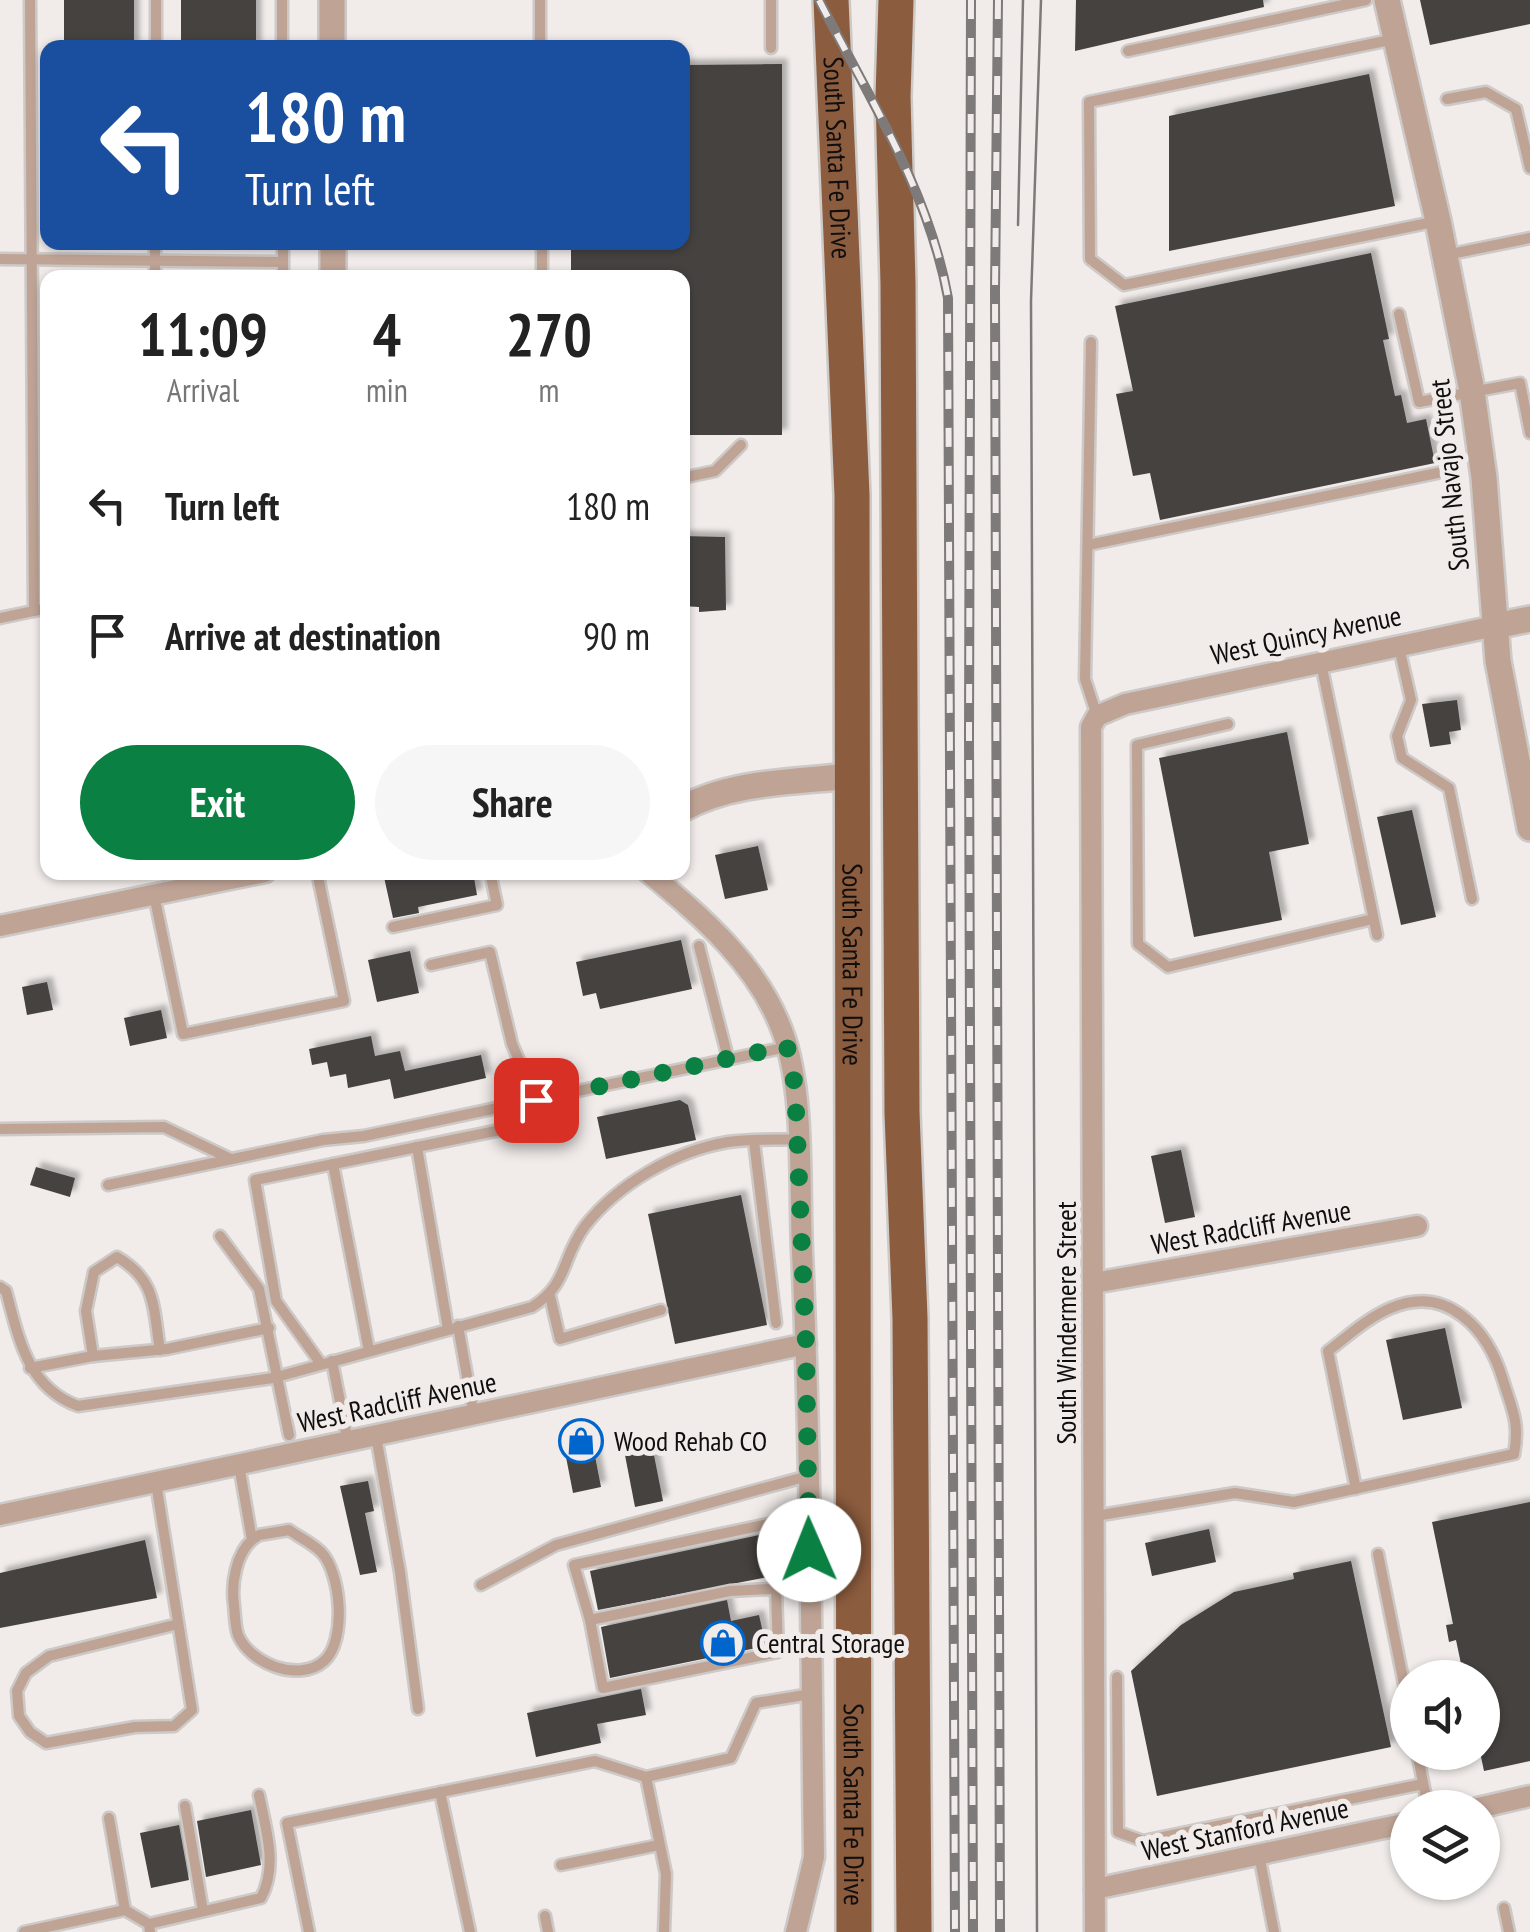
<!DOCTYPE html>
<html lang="en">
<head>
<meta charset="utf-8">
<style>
  :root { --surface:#fff; --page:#f6f6f6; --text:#222; --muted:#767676; --accent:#0b8043 }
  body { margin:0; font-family:"PT Sans Narrow",sans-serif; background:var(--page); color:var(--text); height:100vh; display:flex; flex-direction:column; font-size:38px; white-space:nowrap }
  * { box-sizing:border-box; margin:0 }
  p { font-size:32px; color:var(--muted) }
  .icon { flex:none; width:55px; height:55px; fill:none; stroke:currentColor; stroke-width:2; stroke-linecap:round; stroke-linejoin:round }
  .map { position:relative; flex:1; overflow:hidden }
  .drawer { position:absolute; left:40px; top:270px; width:650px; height:610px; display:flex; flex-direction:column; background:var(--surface); border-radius:20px; box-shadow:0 2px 8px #0004 }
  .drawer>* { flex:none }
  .top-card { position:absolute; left:40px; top:40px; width:650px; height:210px; border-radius:20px; box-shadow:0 2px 8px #0004; background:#1a4fa0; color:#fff; overflow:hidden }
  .tools { position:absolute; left:1390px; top:1660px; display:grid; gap:20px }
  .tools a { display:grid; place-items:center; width:110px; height:110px; border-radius:50%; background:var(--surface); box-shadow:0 2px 8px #0004; font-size:50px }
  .pin { position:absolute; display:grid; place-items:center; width:85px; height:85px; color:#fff; margin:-42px; border-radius:20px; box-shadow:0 5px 15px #0006 }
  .me { position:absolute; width:110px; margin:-55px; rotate:359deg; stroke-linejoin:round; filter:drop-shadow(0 0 8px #0008) }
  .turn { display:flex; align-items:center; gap:35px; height:210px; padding:0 40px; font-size:45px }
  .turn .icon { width:130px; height:130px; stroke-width:2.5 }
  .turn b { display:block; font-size:70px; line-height:85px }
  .eta { display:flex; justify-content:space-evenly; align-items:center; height:170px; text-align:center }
  .eta b { font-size:60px; font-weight:700; line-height:70px }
  .primary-button { display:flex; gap:20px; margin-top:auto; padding:20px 40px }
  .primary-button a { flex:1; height:115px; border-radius:60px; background:var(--accent); color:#fff; font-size:40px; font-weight:700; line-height:115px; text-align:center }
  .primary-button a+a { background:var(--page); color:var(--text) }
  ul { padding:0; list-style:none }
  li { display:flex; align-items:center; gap:30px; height:130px; padding:0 40px }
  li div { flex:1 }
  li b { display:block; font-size:38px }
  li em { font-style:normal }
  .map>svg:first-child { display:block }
  .building { fill:#45423f; filter:url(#shadow) }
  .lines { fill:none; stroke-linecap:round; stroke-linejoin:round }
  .service-casing { stroke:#cdc9c7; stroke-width:15 }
  .minor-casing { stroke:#cdc9c7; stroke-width:25 }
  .tertiary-casing { stroke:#cdc9c7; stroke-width:30 }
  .trunk-casing { stroke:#cdc9c7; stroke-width:40 }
  .service { stroke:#bfa496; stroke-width:10 }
  .minor { stroke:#bfa496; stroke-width:20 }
  .tertiary { stroke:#bfa496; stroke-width:25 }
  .trunk { stroke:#8c5c3e; stroke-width:35 }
  .tram { stroke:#7d7a79; stroke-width:2.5 }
  .rail-casing { stroke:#7d7a79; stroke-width:10 }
  .rail { stroke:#f1ecea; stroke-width:6; stroke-dasharray:19; stroke-linecap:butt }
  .route { stroke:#0b8043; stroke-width:18; stroke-dasharray:0 32.4 }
  .labels { text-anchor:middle; stroke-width:10; stroke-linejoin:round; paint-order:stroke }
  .street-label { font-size:28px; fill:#110f0e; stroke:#f1ecea }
  .poi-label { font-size:28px; fill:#110f0e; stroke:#f1ecea; text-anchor:start }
</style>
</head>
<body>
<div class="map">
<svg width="1530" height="1932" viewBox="0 0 1530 1932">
  <defs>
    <filter id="shadow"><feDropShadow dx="5.5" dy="-5.5" stdDeviation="2.5" flood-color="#0004"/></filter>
  </defs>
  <rect width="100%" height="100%" fill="#f1ecea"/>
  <!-- building -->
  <g class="building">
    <rect x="64" y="0" width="70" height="48"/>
    <rect x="181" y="0" width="75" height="48"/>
    <polygon points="1076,0 1263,0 1264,7 1075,51"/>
    <polygon points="1420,0 1530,0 1530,24 1430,45"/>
    <polygon points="782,64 782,435 682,435 682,278 571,278 571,242 682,242 682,65"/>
    <polygon points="1369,74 1395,206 1169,251 1169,116"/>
    <polygon points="1371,253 1389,339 1383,340 1395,396 1401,395 1407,423 1426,419 1435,463 1160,520 1150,473 1133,476 1116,394 1133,391 1115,306"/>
    <polygon points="682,536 725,537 726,610 699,612 699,607 682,606"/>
    <polygon points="1457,700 1461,730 1449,732 1451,744 1430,747 1422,704"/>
    <polygon points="1287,732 1309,844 1269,852 1282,920 1194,937 1159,758"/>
    <polygon points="1412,810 1436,917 1401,925 1377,817"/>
    <polygon points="758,846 768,890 725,899 715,855"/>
    <polygon points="406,872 473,872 477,895 418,907 419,913 393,918 384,877"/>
    <polygon points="681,940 692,989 600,1009 596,993 583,996 576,962"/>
    <polygon points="410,951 419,993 377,1002 368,960"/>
    <polygon points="47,982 53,1010 27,1015 22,987"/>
    <polygon points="161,1010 167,1038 130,1046 124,1018"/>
    <polygon points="371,1036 375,1056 400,1051 405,1071 481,1055 486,1078 394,1099 390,1079 348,1088 346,1074 330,1077 327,1062 312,1065 309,1049"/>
    <polygon points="680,1100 688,1105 696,1140 606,1159 597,1117"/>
    <polygon points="1181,1150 1195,1217 1165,1223 1151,1156"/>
    <polygon points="36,1167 75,1178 70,1197 30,1185"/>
    <polygon points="741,1195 767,1325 675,1344 648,1214"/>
    <polygon points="1445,1328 1462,1408 1403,1420 1386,1340"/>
    <polygon points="652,1445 663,1501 635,1507 624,1450"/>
    <polygon points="594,1451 601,1487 573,1493 566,1457"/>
    <polygon points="368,1481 374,1511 365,1513 377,1572 360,1575 340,1486"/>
    <polygon points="1530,1502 1530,1761 1484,1771 1480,1752 1482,1752 1482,1678 1464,1678 1456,1640 1449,1642 1446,1625 1453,1624 1432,1522"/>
    <polygon points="1209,1529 1216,1562 1152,1576 1145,1543"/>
    <polygon points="764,1534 773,1576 598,1610 590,1571"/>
    <polygon points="145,1540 157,1598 0,1628 0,1573"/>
    <polygon points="1351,1561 1391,1747 1157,1796 1131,1671 1181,1625 1234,1592 1294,1579 1293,1573"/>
    <polygon points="727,1600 731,1621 759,1615 766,1646 610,1678 601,1627"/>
    <polygon points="641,1689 646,1715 597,1724 601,1743 536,1757 527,1713"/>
    <polygon points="251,1810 261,1865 206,1877 197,1821"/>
    <polygon points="179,1825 189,1880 151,1888 140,1833"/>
  </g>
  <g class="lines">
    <!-- service casing -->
    <g class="service-casing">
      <g id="service">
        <polyline points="30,0 34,611"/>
        <polyline points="282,0 282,48"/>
        <polyline points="540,0 540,48"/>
        <polyline points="771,0 771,48"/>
        <polyline points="1395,39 1089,102 1090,259 1124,285 1438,221"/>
        <polyline points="156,48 156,0"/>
        <polyline points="1128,51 1366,0"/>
        <polyline points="1447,99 1486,92 1516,109 1530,168"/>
        <polyline points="283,242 283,278"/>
        <polyline points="542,242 542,278"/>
        <polyline points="1446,255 1530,238"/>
        <polyline points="0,259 283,262"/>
        <polyline points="155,278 155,242"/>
        <polyline points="1399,314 1419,402 1520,383 1530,433"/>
        <polyline points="1091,342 1085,679 1097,716"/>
        <polyline points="682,478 715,471 741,445"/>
        <polyline points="1088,545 1452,470"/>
        <polyline points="0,618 48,608"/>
        <polyline points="1399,647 1411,700 1397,736 1402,758 1449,788 1472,899"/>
        <polyline points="1321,663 1377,935"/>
        <polyline points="1228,724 1137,745 1138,944 1168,967 1373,919"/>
        <polyline points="154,895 183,1034 344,1001 317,872"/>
        <polyline points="393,927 497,905 490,872"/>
        <polyline points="699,946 728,1058"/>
        <polyline points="431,965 490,952 512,1044 536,1100"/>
        <polyline points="0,1129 164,1127 231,1159"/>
        <polyline points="754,1141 776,1323"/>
        <polyline points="417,1147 448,1329"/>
        <polyline points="333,1164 369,1351"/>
        <polyline points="108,1185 323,1140 364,1136 787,1047"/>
        <polyline points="220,1236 259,1289 289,1435"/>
        <path d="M 0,1287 L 6,1291 C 19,1339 27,1387 78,1406 L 273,1378 L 532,1307 C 569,1284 561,1258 585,1226 C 618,1184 675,1151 728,1142 C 750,1139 775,1140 797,1139"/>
        <polyline points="550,1296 560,1339 661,1310"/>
        <polyline points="458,1326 472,1404"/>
        <path d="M 93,1356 L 86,1311 L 94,1272 L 117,1257 C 157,1280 153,1308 160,1350"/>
        <polyline points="332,1361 346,1432"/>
        <polyline points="321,1364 276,1301 255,1180 569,1116"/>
        <polyline points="30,1368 93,1356 167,1349 269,1328"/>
        <polyline points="376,1436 400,1572 418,1709"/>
        <path d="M 239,1465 L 252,1540 C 236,1554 231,1584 234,1605 C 235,1614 235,1627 238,1635 C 250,1664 299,1683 324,1661 C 347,1641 341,1572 321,1552 C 312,1543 299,1537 289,1530 L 259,1535 L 252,1540"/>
        <path d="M 156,1483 C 168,1559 180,1634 192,1710 L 174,1726 L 135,1727 L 46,1743 L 30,1732 L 19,1716 L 17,1691 L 26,1673 L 49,1656 L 178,1624"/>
        <path d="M 1095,1516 L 1235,1493 L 1294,1502 L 1514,1454 C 1520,1422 1512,1410 1503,1380 C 1488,1330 1448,1284 1391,1308 C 1367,1318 1348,1336 1328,1351 L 1356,1489"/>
        <polyline points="773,1523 574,1565 590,1620 603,1688 778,1652 776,1589"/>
        <polyline points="1378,1554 1408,1704"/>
        <polyline points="481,1585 556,1545 808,1476"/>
        <polyline points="590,1620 730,1591 810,1587"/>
        <polyline points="1117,1677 1118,1832 1143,1841 1423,1784"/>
        <polyline points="1417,1752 1428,1808"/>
        <polyline points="440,1792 470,1932"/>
        <polyline points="185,1806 203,1911"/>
        <polyline points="109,1818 125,1910"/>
        <polyline points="1259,1855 1274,1932"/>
        <polyline points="561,1865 659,1845"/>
        <polyline points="1504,1908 1509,1932"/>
        <polyline points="545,1916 548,1932"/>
        <path d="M 149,1924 L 261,1898 C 278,1866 266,1830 259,1795"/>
        <polyline points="24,1932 125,1910 149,1924 150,1932"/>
        <polyline points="309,1932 287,1823 595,1761 646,1777"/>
        <polyline points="664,1932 666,1874 646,1777 731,1758 756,1703 811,1694"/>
      </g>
    </g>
    <!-- minor casing -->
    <g class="minor-casing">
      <g id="minor">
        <path d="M 648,872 C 703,918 758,964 783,1033 C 805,1094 799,1185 802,1251 C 811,1453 811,1655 814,1857 L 796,1932"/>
        <polyline points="0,926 265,872"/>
        <polyline points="1094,1283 1417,1226"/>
        <polyline points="0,1515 806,1344"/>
        <polyline points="1478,1808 1530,1796"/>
        <polyline points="1095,1889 1408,1823"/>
        <polyline points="1095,1932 1091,727 1097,716 1125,704 1495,626"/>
      </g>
    </g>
    <!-- tertiary casing -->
    <g class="tertiary-casing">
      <g id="tertiary">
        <polyline points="332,0 332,48"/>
        <polyline points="1387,0 1438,221 1472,391 1484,478 1498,661 1530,828"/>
        <polyline points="333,242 333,278"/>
        <polyline points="1495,626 1530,619"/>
        <path d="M 682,809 C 732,781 795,782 850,776"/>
      </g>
    </g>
    <!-- trunk casing -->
    <g class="trunk-casing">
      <g id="trunk">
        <path id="s1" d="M 831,0 L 852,495 L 854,1932"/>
        <polyline points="896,0 893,97 898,283 902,1113 910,1318 914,1932"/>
      </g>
    </g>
    <!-- service -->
    <use href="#service" class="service"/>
    <!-- minor -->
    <use href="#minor" class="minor"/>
    <!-- tertiary -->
    <use href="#tertiary" class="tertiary"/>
    <!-- trunk -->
    <use href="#trunk" class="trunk"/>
    <!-- tram -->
    <g class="tram">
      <polyline points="1018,225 1023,0"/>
      <polyline points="1037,1932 1031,301 1041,0"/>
    </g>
    <!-- rail casing -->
    <g class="rail-casing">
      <g id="rail">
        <path d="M 819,0 C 868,96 929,191 948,298 L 955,1932"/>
        <polyline points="971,0 969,736 973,1932"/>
        <polyline points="998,0 995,292 1000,1932"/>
      </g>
    </g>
    <!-- rail -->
    <use href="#rail" class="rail"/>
  </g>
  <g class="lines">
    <!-- route -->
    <polyline class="route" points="536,1100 787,1046 795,1086 806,1344 809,1550"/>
  </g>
  <!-- icons -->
  <defs>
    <g id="shop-ring" transform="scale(2.25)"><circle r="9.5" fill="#f1ecea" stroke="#0065cd" stroke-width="1.5"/><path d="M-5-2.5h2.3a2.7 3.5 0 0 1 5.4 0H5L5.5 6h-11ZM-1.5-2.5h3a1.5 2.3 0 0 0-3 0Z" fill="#0065cd"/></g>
  </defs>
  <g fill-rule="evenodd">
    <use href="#shop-ring" x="581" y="1441"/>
    <use href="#shop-ring" x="723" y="1643"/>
  </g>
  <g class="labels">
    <!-- street labels -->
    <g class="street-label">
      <text dy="10" stroke="none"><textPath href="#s1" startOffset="158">South Santa Fe Drive</textPath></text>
      <text transform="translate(1449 475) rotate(-96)" y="10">South Navajo Street</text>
      <text transform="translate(1306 635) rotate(-12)" y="10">West Quincy Avenue</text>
      <text dy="10" stroke="none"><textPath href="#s1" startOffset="965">South Santa Fe Drive</textPath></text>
      <text transform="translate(1251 1227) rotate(-10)" y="10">West Radcliff Avenue</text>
      <text transform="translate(1066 1323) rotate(-90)" y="10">South Windermere Street</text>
      <text transform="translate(397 1402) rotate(-12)" y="10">West Radcliff Avenue</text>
      <text dy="10" stroke="none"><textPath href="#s1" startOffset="1805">South Santa Fe Drive</textPath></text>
      <text transform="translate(1245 1829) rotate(-12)" y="10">West Stanford Avenue</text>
    </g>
    <!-- poi labels -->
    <g class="poi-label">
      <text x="614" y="1451">Wood Rehab CO</text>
      <text x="756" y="1653">Central Storage</text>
    </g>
  </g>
</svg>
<div class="tools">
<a><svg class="icon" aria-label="sound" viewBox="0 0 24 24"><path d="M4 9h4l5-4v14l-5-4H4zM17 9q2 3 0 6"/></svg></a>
<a><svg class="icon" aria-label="layers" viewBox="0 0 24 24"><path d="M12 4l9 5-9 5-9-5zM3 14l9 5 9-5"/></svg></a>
</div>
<div class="pin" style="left:536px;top:1100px;background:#d93025"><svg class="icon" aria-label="arrive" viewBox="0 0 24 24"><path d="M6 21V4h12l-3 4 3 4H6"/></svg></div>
<svg class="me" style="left:809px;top:1550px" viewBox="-20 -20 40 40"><circle r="19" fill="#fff"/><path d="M0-13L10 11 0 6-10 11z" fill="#0b8043"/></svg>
<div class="top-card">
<div class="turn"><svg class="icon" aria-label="left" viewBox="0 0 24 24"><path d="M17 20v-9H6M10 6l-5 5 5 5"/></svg><div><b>180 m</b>Turn left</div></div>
</div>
<section class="drawer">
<div class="eta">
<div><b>11:09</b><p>Arrival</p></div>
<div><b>4</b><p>min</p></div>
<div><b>270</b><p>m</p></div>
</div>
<ul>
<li><svg class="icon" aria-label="left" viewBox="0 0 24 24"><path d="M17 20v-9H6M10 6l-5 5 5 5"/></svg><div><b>Turn left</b></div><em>180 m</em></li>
<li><svg class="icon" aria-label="arrive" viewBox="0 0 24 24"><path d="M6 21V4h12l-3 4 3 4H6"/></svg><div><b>Arrive at destination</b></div><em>90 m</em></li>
</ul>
<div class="primary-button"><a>Exit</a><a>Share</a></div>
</section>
</div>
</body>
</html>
